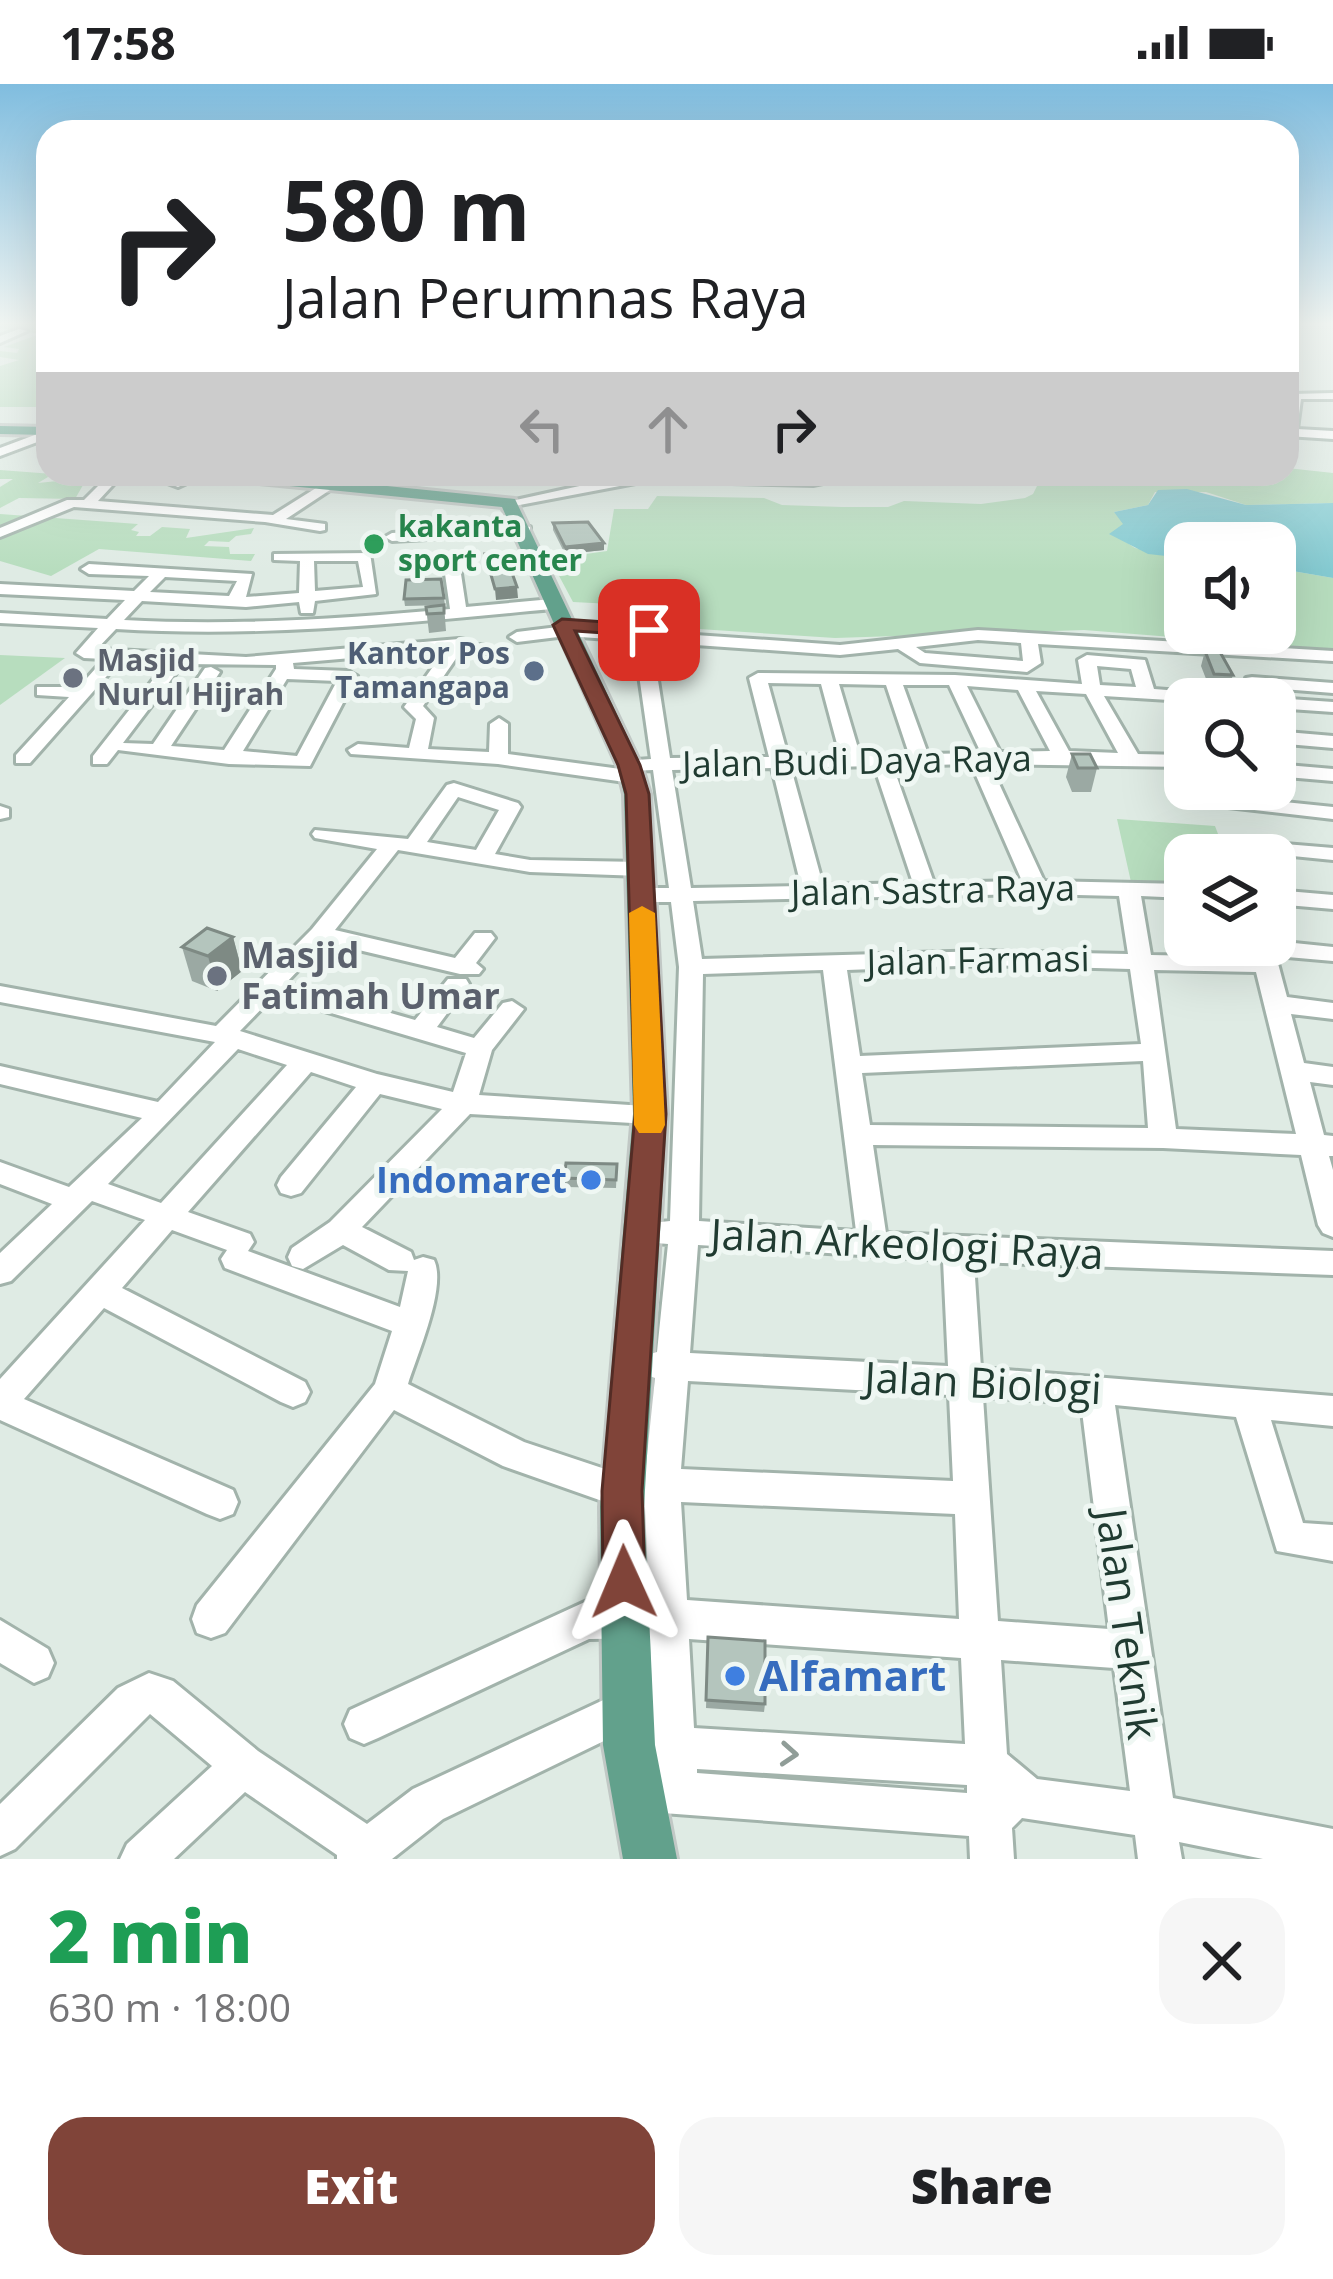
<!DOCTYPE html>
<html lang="en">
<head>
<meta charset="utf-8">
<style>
  :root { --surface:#fff; --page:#f6f6f6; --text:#202124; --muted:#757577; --accent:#804439 }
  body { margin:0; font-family:"Open Sans",sans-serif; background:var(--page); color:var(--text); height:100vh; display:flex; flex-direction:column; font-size:45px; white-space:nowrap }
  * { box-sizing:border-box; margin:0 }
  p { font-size:39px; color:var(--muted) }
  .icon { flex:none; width:66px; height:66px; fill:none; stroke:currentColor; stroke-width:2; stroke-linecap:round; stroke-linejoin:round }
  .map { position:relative; height:1775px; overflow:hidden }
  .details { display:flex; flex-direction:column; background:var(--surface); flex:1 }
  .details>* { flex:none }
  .guide { position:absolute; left:36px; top:36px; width:1263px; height:366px; border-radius:36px; box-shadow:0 12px 48px #0002; background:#fff; color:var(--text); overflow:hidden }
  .fabs { position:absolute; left:1164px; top:438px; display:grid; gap:24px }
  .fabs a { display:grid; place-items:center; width:132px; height:132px; border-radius:24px; background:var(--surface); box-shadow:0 12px 48px #0002; font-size:60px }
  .pin { position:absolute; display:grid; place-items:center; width:102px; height:102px; color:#fff; margin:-51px; border-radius:24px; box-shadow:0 6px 18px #0006 }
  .me { position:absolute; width:132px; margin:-66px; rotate:359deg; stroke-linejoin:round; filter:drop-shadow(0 0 9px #0008) }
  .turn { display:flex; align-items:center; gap:42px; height:252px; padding:0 48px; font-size:54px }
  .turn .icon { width:156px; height:156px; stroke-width:2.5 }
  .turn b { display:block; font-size:84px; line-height:102px }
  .lanes { display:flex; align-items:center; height:114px; padding:0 48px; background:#0003; justify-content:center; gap:60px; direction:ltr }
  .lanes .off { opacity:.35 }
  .round { display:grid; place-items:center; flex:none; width:126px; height:126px; border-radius:36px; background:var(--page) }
  .headline { display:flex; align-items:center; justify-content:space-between; height:204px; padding:0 48px }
  h1 { font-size:72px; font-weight:800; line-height:90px; color:#1e9e55 }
  .primary-button { display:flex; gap:24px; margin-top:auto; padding:24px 48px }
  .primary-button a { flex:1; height:138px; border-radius:36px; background:var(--accent); color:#fff; font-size:48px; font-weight:800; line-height:138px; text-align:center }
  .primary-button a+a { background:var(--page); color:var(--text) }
  .status { display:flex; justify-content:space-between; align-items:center; height:84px; padding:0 60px; background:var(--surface); direction:ltr }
  .status svg { height:33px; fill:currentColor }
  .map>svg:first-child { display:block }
  .green { fill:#b7ddbe }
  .water { fill:#85cbd2 }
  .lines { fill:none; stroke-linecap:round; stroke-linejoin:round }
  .minor-casing { stroke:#a2b3ab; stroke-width:6 }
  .major-casing { stroke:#c1c8c5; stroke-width:6 }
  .minor { fill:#fff; fill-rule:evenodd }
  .major { fill:#62a18c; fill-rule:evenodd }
  .wall { fill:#9ba9a3 }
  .shaded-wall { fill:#7e8a84 }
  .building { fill:#b4c5bd; stroke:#7e8a84; stroke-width:3 }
  .oneway { stroke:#909d98 }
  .route { fill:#804439; stroke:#532c25; stroke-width:3 }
  .slow { fill:#f59e0b }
  .leisure-dot { fill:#2e9e5b; stroke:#eff7f3; stroke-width:4.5 }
  .service-dot { fill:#5c6f8a; stroke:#eff7f3; stroke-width:4.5 }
  .worship-dot { fill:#6b7280; stroke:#eff7f3; stroke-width:4.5 }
  .shop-dot { fill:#3f7fe0; stroke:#eff7f3; stroke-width:4.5 }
  .labels { text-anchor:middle; stroke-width:10; stroke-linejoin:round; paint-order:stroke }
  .far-leisure-label { font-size:30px; font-weight:bold; fill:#27864d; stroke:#eff7f3; text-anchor:start }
  .far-service-label { font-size:30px; font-weight:bold; fill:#4e5e75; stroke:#eff7f3; text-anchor:end }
  .far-worship-label { font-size:30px; font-weight:bold; fill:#5b616d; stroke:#eff7f3; text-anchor:start }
  .street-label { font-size:36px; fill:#203b31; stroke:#eff7f3 }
  .worship-label { font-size:36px; font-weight:bold; fill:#5b616d; stroke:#eff7f3; text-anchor:start }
  .shop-label { font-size:36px; font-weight:bold; fill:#366cbe; stroke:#eff7f3; text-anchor:end }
  .near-street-label { font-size:42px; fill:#203b31; stroke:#eff7f3 }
  .near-shop-label { font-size:42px; font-weight:bold; fill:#366cbe; stroke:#eff7f3; text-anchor:start }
</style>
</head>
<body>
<div class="status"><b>17:58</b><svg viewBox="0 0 49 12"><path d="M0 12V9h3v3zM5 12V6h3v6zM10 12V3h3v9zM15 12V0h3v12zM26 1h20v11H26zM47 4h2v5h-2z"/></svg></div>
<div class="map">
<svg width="1333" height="1775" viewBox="0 0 1333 1775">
  <rect width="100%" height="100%" fill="#dfebe4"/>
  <!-- green -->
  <g class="green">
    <polygon points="0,240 48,240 48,323 0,323 0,282 19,276 0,273 0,267 17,269 19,265 4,263 40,250 0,244"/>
    <polygon points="1287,384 1333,389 1333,419 1246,421 1206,408 1155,408 1148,421 1114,428 1124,437 1123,456 1135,464 1185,474 1185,549 1275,549 1275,484 1333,494 1333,566 1084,546 835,554 622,540 612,520 573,518 550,475 607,467 614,425 648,425 657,412 764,414 782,421 842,423 888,423 904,417 981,420 1025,414 1033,410 1040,396 1069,390 1287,390"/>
    <polygon points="0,386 53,390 38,399 87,394 75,415 19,414 0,424 0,403 13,395 0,395"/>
    <polygon points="0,430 138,440 131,446 139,448 136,452 150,452 162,443 190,445 186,454 254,444 251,450 236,452 229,458 209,457 204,462 229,463 230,470 255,470 251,477 99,465 51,492 0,477"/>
    <polygon points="0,571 65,574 0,621"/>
    <polygon points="1117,735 1215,742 1226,771 1185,771 1185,801 1131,798"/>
  </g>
  <!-- water -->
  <polygon class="water" points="1187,405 1246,421 1333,419 1333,494 1275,484 1275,459 1185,459 1185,474 1148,470 1109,450 1123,440 1114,428 1148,421 1158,406"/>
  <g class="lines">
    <!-- minor casing -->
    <g class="minor-casing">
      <g id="minor">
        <polygon points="19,245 27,247 0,259 0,252"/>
        <polygon points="1333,309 1333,315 1301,315 1297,345 1333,347 1333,355 1287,352 1292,310"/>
        <polygon points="48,346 48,354 0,372 0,364"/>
        <polygon points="110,390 123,390 98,417 273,431 324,399 336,402 286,435 325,440 325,446 320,447 265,438 74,423 0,453 0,444 67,416 84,416"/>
        <polygon points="144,390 177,395 206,390 178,403"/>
        <polygon points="634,390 788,394 867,390 813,401 646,397 509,423 502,419"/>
        <polygon points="991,390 1003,390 1007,396 995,399"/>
        <polygon points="525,442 530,443 530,449 392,457 385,453 392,449"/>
        <path d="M 370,469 L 376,510 L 315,517 L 313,529 L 301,529 L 299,518 L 246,523 L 142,517 L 124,536 C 234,542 341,535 450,525 L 445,490 L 453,485 L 461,490 L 466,523 L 552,515 L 560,520 L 552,525 C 406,539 263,554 116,545 L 97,565 L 246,573 L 459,555 L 465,556 L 466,562 L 484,561 L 492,566 L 484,571 L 457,573 L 423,622 L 434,634 L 428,665 L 489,668 L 490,640 L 499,634 L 508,640 L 508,670 L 628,686 L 619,681 L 622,677 L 651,675 L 637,577 L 646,572 L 655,577 L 670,674 L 769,673 L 749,594 L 758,589 L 955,591 L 1082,600 L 1078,576 L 1087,571 L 1145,576 L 1154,605 L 1232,611 L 1235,615 L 1185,617 L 1104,612 L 1138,670 L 1185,671 L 1185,683 L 990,680 L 1044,797 L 1185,800 L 1185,814 L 1141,812 L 1151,871 L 1252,873 L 1249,861 L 1275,861 L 1275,857 L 1333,863 L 1333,877 L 1276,872 L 1287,913 L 1333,919 L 1333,935 L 1291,930 L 1304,979 L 1333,983 L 1333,1001 L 1310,998 L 1324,1051 L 1333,1052 L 1333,1072 L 1329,1072 L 1333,1086 L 1333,1153 L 1323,1149 L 1318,1141 L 1301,1071 L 1163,1064 L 873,1061 L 886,1149 L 1333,1167 L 1333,1191 L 974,1178 L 981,1284 L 1333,1312 L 1333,1342 L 1271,1336 L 1303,1439 L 1333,1441 L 1333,1477 L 1277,1467 L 1236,1333 L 1115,1321 L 1173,1714 L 1333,1745 L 1333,1775 L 1263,1775 L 1179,1758 L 1182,1775 L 1138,1775 L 1135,1751 L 1022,1734 L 1012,1744 L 1014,1775 L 970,1775 L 969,1752 L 663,1729 L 648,1723 L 642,1708 L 648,1693 L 655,1690 L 655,1682 L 642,1677 L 636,1662 L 642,1647 L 653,1643 L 650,1554 L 589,1555 L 378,1654 L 364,1660 L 350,1654 L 344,1640 L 350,1626 L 587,1517 L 649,1515 L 644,1401 L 655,1294 L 647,1291 L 643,1281 L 647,1271 L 657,1268 L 668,1160 L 633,1157 L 629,1149 L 633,1141 L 670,1137 L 679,883 L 671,818 L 642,818 L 631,811 L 642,804 L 669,804 L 653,686 L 630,687 L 642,693 L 632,699 L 498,680 L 351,670 L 348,666 L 358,660 L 409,664 L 416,635 L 404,623 L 445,566 L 293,579 L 294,585 L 348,587 L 357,592 L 310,682 L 229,680 L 118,666 L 107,680 L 93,680 L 93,672 L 166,579 L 121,576 L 30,679 L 16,679 L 16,671 L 69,613 L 37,611 L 37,603 L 79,603 L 104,575 L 84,574 L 76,569 L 98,544 L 0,539 L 0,529 L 107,535 L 125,516 L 0,510 L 0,500 L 134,507 L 149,492 L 89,490 L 81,485 L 89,480 L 252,490 L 246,513 L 299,509 L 300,477 L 274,476 L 274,470 ZM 314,477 L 358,477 L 363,503 L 315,507 ZM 165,493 L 237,497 L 229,512 L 150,508 ZM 183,580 L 276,581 L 276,585 L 224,666 L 171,662 L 220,588 L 211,583 L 205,584 L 153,660 L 123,659 ZM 1097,582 L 1131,585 L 1136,603 L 1100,601 ZM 287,595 L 337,597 L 297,672 L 243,667 ZM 768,599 L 821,600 L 840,671 L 788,672 ZM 839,600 L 886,601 L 909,670 L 860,671 ZM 903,601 L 949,601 L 981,669 L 928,670 ZM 967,602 L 1018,606 L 1050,667 L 1000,668 ZM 1036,607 L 1086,610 L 1118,669 L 1069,667 ZM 971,680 L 1022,797 L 934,799 L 893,682 ZM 874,682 L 913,799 L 823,801 L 791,684 ZM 772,684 L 801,802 L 691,804 L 672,686 ZM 1036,810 L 1119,812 L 1128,870 L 986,867 L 702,875 L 693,817 ZM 986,881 L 1130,885 L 1141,960 L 860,972 L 847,886 ZM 823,886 L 856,1147 L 699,1137 L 703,890 ZM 1154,886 L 1256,888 L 1296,1050 L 1176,1045 ZM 1143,977 L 1148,1044 L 870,1041 L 862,989 ZM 698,1161 L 943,1176 L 948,1282 L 690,1269 ZM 688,1297 L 949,1311 L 953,1397 L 681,1385 ZM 983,1313 L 1081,1319 L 1109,1545 L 998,1537 ZM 681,1418 L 955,1430 L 959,1535 L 687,1516 ZM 689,1555 L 961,1574 L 965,1660 L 694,1644 ZM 1001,1576 L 1114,1584 L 1130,1707 L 1037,1695 L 1007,1670 ZM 697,1685 L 967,1701 L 967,1709 L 697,1689 Z"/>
        <path d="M 566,542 L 840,561 L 978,546 L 1333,567 L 1333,577 L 1038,560 L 1041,579 L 1027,588 L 920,579 L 898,565 L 840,571 L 566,552 L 517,558 L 509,553 L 517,548 ZM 978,556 L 1021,559 L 1023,577 L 925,569 L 916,563 Z"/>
        <polygon points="1252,593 1333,599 1333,609 1246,602 1246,594"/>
        <polygon points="1275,614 1333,618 1333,628 1275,624 1275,615 1269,615"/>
        <polygon points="1275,647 1333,652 1333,664 1275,659"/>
        <polygon points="1275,680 1333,685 1333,697 1275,692"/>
        <path d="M 454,699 L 518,719 L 521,723 L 495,770 L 530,776 L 641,778 L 652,785 L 641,792 L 530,788 L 398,766 L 335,846 L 455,874 L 475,849 L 491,849 L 495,854 L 476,879 L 483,885 L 479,890 L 460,890 L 325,858 L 286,899 L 415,936 L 448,895 L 466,895 L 469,900 L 437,943 L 474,954 L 503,919 L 512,917 L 524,925 L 492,966 L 479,1011 L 660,1023 L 664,1030 L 660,1037 L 650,1040 L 470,1030 L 362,1143 L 411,1168 L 414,1176 L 423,1173 L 434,1176 C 447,1203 417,1271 408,1300 L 524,1358 L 635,1395 L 640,1407 L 635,1419 L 622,1424 L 503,1382 L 394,1326 L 225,1549 L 211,1554 L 197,1549 L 192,1535 L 197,1521 L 375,1300 L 392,1247 L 225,1184 L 221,1175 L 227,1166 L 172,1146 L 122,1204 L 305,1298 L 310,1308 L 305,1318 L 293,1323 L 281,1318 L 104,1224 L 24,1315 L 233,1406 L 238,1418 L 233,1430 L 220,1435 L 207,1430 L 0,1336 L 0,1295 L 145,1136 L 92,1117 L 11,1197 L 0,1200 L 0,1169 L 52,1120 L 0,1100 L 0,1078 L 69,1103 L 142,1034 L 0,1000 L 0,982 L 158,1018 L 215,958 L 0,918 L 0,902 L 216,942 L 312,845 L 377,765 L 315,754 L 312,750 L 315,746 L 408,755 L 447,701 ZM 458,713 L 499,726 L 476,766 L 427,758 ZM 274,912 L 466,969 L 453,1008 L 377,990 L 240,947 ZM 238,965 L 287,981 L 161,1119 L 108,1100 ZM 311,988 L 356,1003 L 281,1093 L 277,1101 L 281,1109 L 291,1112 L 301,1109 L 380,1010 L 442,1025 L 330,1138 L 292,1164 L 288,1173 L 292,1182 L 303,1185 L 343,1161 L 389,1186 L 408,1187 L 400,1223 L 248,1167 L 254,1158 L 250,1150 L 188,1128 Z"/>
        <polygon points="1226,712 1333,723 1333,735 1219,722 1216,718"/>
        <polygon points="0,722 9,725 9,733 0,735"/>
        <polygon points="1239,756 1333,764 1333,776 1232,766 1228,762 1232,758"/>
        <polygon points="1275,806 1333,811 1333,825 1275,820"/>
        <polygon points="0,1536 48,1565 54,1579 48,1593 34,1599 0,1579"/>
        <polygon points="149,1589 173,1597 258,1667 367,1740 413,1705 627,1605 641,1611 647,1625 641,1639 443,1735 392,1775 337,1775 337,1771 245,1708 174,1775 120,1775 127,1760 212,1682 150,1630 15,1765 0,1772 0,1720 118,1604"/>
      </g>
    </g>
    <!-- major casing -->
    <g class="major-casing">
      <g id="major">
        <polygon points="0,342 48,343 48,351 0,350"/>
        <polygon points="212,390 269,390 515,415 641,681 650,710 667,1030 644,1423 655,1661 677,1775 623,1775 603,1661 600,1423 633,1030 624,710 617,681 502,423 220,395"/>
      </g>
    </g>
    <!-- minor -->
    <use href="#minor" class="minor"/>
    <!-- major -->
    <use href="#major" class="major"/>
  </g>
  <!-- wall -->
  <g class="wall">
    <polygon points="553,439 604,459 604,466 565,470 553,446"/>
    <polygon points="441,495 445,521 405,522 404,515"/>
    <polygon points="444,521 446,547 429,549 426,523"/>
    <polygon points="642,548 643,562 640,570 601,567 601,553"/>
    <polygon points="1205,567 1233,591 1228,606 1210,605 1201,582"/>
    <polygon points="1072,670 1097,684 1091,708 1072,708 1066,693"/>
    <polygon points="233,853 242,887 217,907 192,897 182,863"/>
    <polygon points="617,1080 616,1104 565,1103 564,1094"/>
    <polygon points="708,1553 765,1620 764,1628 706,1624"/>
  </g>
  <!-- shaded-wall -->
  <g class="shaded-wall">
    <polygon points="604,459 604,466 565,470 565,463"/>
    <polygon points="517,503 518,514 496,516 495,505"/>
    <polygon points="233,853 242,887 217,907 208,872"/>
  </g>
  <!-- building -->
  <g class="building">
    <polygon points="588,438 604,459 565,463 553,439"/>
    <polygon points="505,469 517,503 495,505 485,470"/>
    <polygon points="441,495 444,514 404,515 406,496"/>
    <polygon points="444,521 444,529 427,530 426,523"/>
    <polygon points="604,545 642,548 639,555 601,553"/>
    <polygon points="1205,567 1220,568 1233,591 1214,590"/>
    <polygon points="1072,670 1090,670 1097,684 1078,684"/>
    <polygon points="207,844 233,853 208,872 182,863"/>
    <polygon points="566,1079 617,1080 616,1096 564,1094"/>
    <polygon points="708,1553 765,1557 765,1620 706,1616"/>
  </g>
  <!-- one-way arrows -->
  <defs><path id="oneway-chevron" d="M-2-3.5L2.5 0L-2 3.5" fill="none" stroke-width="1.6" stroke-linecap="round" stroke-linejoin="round" transform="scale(3)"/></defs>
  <use class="oneway" href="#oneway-chevron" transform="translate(789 1670) rotate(4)"/>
  <!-- sky -->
  <linearGradient id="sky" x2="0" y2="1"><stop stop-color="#80bddf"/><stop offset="0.49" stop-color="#f1f6f3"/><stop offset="1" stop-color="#f1f6f3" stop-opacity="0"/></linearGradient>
  <rect width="1333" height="488" fill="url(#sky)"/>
  <!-- route -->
  <polygon class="route" points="562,535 649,541 658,546 649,552 575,547 640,681 649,710 666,1030 642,1407 645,1498 639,1513 624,1519 609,1513 603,1498 602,1407 635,1030 626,710 618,681 553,541"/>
  <!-- slow -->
  <polygon class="slow" points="642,822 655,829 665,1041 661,1049 639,1049 634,1041 629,829"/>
  <!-- markers -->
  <circle class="leisure-dot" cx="374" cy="460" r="12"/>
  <circle class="service-dot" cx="534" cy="587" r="12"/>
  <g class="worship-dot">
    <circle cx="73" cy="594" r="12"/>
    <circle cx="217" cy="892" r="12"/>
  </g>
  <g class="shop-dot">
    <circle cx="591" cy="1096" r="12"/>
    <circle cx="735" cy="1592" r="12"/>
  </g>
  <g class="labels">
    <!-- far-leisure labels -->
    <g class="far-leisure-label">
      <text x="398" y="453">kakanta<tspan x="398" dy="34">sport center</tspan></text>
    </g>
    <!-- far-service labels -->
    <g class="far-service-label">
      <text x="510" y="580">Kantor Pos<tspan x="510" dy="34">Tamangapa</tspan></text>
    </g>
    <!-- far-worship labels -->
    <g class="far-worship-label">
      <text x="97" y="587">Masjid<tspan x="97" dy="34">Nurul Hijrah</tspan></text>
    </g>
    <!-- street labels -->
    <g class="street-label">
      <text transform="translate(857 677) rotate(-1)" y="13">Jalan Budi Daya Raya</text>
      <text transform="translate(933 806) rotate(-1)" y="13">Jalan Sastra Raya</text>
      <text transform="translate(978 876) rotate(-1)" y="13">Jalan Farmasi</text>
    </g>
    <!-- worship labels -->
    <g class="worship-label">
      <text x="241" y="884">Masjid<tspan x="241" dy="41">Fatimah Umar</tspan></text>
    </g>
    <!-- shop labels -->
    <g class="shop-label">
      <text x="567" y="1109">Indomaret</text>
    </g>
    <!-- near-street labels -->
    <g class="near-street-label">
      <text transform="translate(907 1160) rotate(3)" y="15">Jalan Arkeologi Raya</text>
      <text transform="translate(983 1299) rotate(3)" y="15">Jalan Biologi</text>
      <text transform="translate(1127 1540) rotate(82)" y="15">Jalan Teknik</text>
    </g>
    <!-- near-shop labels -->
    <g class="near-shop-label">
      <text x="759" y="1607">Alfamart</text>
    </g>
  </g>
</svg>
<div class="fabs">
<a><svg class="icon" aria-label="sound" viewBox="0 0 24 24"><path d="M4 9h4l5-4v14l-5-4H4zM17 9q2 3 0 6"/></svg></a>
<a><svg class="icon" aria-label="search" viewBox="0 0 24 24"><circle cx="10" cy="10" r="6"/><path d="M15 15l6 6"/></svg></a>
<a><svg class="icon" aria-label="layers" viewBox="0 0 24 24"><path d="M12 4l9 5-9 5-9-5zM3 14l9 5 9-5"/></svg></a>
</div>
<div class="pin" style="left:649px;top:546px;background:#d93025"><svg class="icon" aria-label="arrive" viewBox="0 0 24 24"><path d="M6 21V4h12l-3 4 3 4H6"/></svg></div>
<svg class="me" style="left:624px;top:1498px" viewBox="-20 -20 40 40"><path d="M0-17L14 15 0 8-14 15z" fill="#804439" stroke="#fff" stroke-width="4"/></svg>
<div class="guide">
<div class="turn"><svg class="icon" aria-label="right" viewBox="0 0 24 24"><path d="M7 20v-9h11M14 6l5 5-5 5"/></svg><div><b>580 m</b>Jalan Perumnas Raya</div></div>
<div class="lanes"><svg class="icon off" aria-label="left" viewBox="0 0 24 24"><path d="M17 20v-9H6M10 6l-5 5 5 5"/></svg><svg class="icon off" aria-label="ahead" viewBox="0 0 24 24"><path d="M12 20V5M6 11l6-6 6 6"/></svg><svg class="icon" aria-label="right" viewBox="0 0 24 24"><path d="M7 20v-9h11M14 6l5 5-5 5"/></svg></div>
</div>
</div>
<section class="details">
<div class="headline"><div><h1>2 min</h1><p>630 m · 18:00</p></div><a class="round"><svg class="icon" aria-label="close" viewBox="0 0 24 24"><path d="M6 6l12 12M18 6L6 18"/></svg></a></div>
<div class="primary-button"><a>Exit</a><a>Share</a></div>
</section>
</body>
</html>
